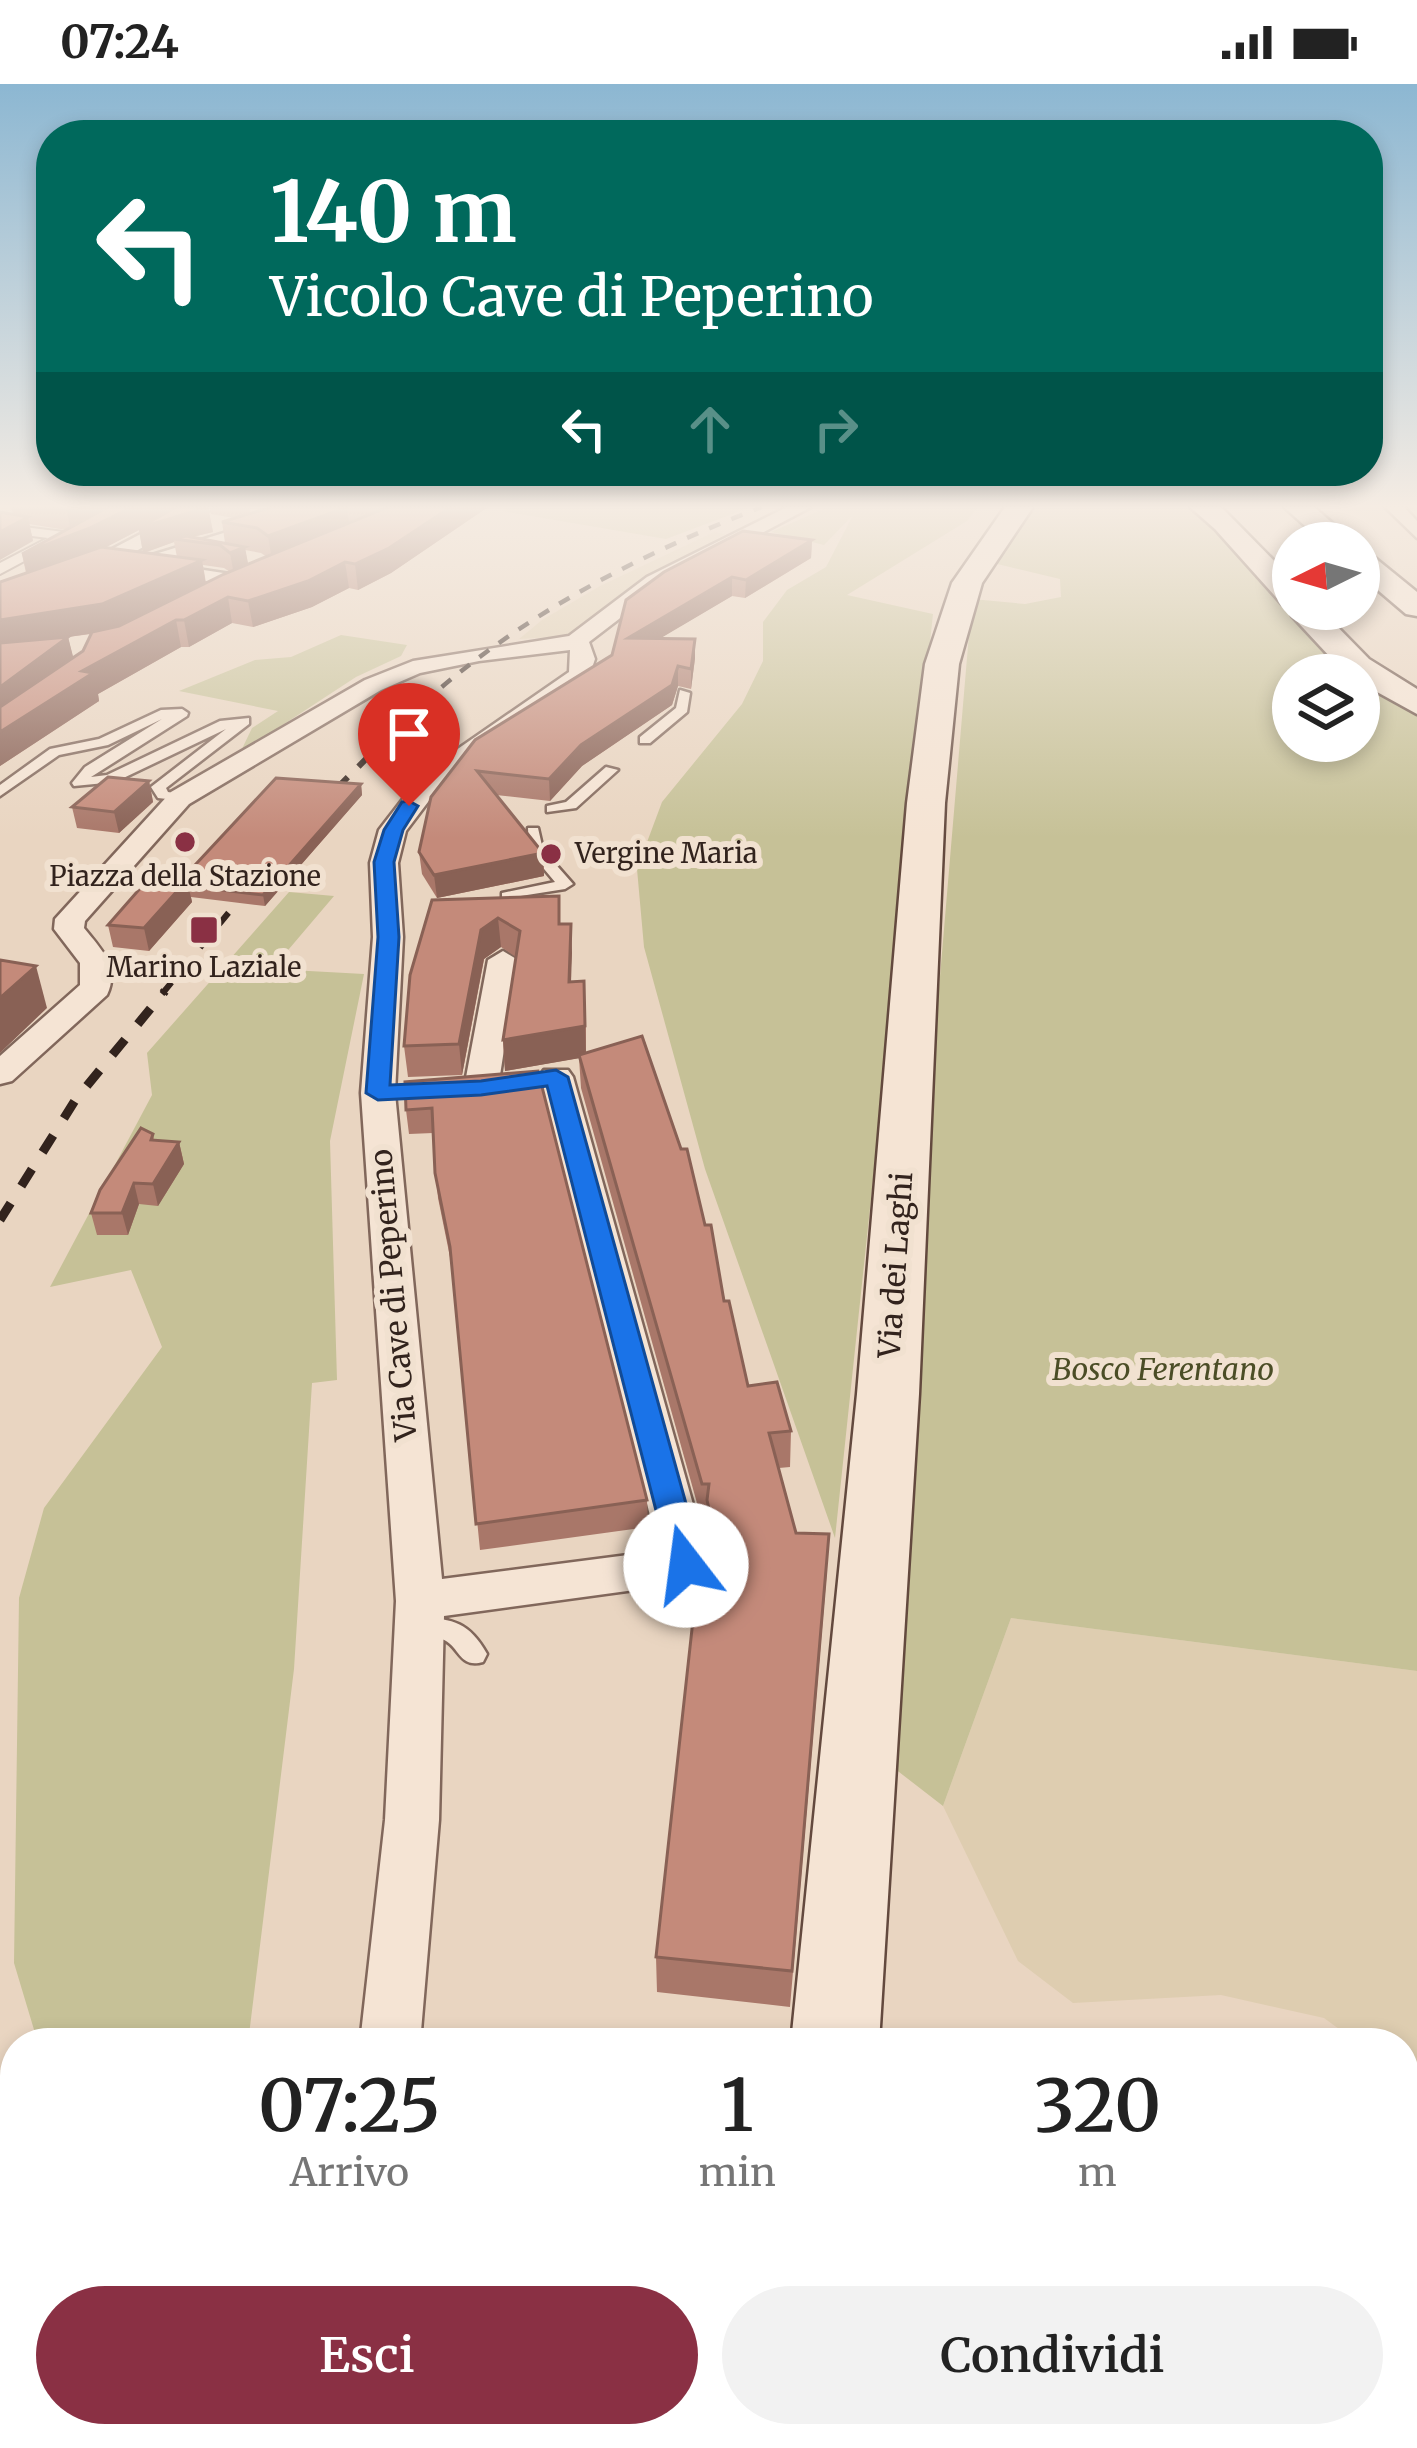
<!DOCTYPE html>
<html lang="it">
<head>
<meta charset="utf-8">
<style>
  :root { --surface:#fff; --page:#f2f2f2; --text:#222; --muted:#767676; --accent:#8a3044 }
  body { margin:0; font-family:Merriweather,serif; background:var(--page); color:var(--text); height:100vh; display:flex; flex-direction:column; font-size:45px; white-space:nowrap }
  * { box-sizing:border-box; margin:0 }
  p { font-size:39px; color:var(--muted) }
  .icon { flex:none; width:66px; height:66px; fill:none; stroke:currentColor; stroke-width:2; stroke-linecap:round; stroke-linejoin:round }
  .map { position:relative; flex:1; overflow:hidden }
  .panel { position:absolute; left:0px; top:1944px; width:1419px; height:420px; display:flex; flex-direction:column; background:var(--surface); border-radius:48px 48px 0 0; box-shadow:0 6px 18px #0003 }
  .panel>* { flex:none }
  .banner { position:absolute; left:36px; top:36px; width:1347px; height:366px; border-radius:48px; box-shadow:0 6px 18px #0003; background:#00695c; color:#fff; overflow:hidden }
  .needle { width:78px; rotate:265deg }
  .buttons { position:absolute; left:1272px; top:438px; display:grid; gap:24px }
  .buttons a { display:grid; place-items:center; width:108px; height:108px; border-radius:50%; background:var(--surface); box-shadow:0 6px 18px #0003; font-size:60px }
  .pin { position:absolute; display:grid; place-items:center; width:102px; height:102px; color:#fff; margin:-123px -51px; border-radius:50% 50% 50% 0; rotate:-45deg; box-shadow:0 0 12px #0007 }
  .pin .icon { rotate:45deg }
  .me { position:absolute; width:132px; margin:-66px; rotate:345deg; stroke-linejoin:round; filter:drop-shadow(0 0 9px #0008) }
  .turn { display:flex; align-items:center; gap:42px; height:252px; padding:0 36px; font-size:54px }
  .turn .icon { width:156px; height:156px; stroke-width:2.5 }
  .turn b { display:block; font-size:84px; line-height:102px }
  .lanes { display:flex; align-items:center; height:114px; padding:0 36px; background:#0003; justify-content:center; gap:60px; direction:ltr }
  .lanes .off { opacity:.35 }
  .eta { display:flex; justify-content:space-evenly; align-items:center; height:204px; text-align:center }
  .eta b { font-size:72px; font-weight:600; line-height:84px }
  .button { display:flex; gap:24px; margin-top:auto; padding:24px 36px }
  .button a { flex:1; height:138px; border-radius:72px; background:var(--accent); color:#fff; font-size:48px; font-weight:600; line-height:138px; text-align:center }
  .button a+a { background:var(--page); color:var(--text) }
  .status { display:flex; justify-content:space-between; align-items:center; height:84px; padding:0 60px; background:var(--surface); direction:ltr }
  .status svg { height:33px; fill:currentColor }
  .map>svg:first-child { display:block }
  .farmland { fill:#decdb0 }
  .green { fill:#c6c197 }
  .lines { fill:none; stroke-linecap:round; stroke-linejoin:round }
  .service-casing { stroke:#81675b; stroke-width:5 }
  .pedestrian-casing { stroke:#81675b; stroke-width:4 }
  .minor-casing { stroke:#81675b; stroke-width:5 }
  .secondary-casing { stroke:#63493e; stroke-width:5 }
  .service { fill:#f5e4d4; fill-rule:evenodd }
  .pedestrian { fill:#f5e4d4; fill-rule:evenodd }
  .minor { fill:#f5e4d4; fill-rule:evenodd }
  .secondary { fill:#f5e4d4; fill-rule:evenodd }
  .rail-far2 { stroke:#32231d; stroke-width:4.5; stroke-dasharray:12 12; stroke-linecap:butt }
  .rail-far1 { stroke:#32231d; stroke-width:6; stroke-dasharray:15 15; stroke-linecap:butt }
  .rail { stroke:#32231d; stroke-width:9; stroke-dasharray:20 20; stroke-linecap:butt }
  .wall { fill:#a97769; fill-rule:evenodd }
  .shaded-wall { fill:#896155 }
  .building { fill:#c48a7a; stroke:#896155; stroke-width:3 }
  .route { fill:#1a73e8; stroke:#114b97; stroke-width:3 }
  .poi-dot { fill:#8a3044; stroke:#f1e1d0; stroke-width:4.5 }
  .labels { text-anchor:middle; stroke-width:12; stroke-linejoin:round; paint-order:stroke }
  .far-poi-label { font-size:27px; fill:#32231d; stroke:#f1e1d0 }
  .street-label { font-size:30px; fill:#32231d; stroke:#f1e1d0 }
  .park-label { font-size:30px; font-style:italic; fill:#4b4d26; stroke:#f1e1d0 }
</style>
</head>
<body>
<div class="status"><b>07:24</b><svg viewBox="0 0 49 12"><path d="M0 12V9h3v3zM5 12V6h3v6zM10 12V3h3v9zM15 12V0h3v12zM26 1h20v11H26zM47 4h2v5h-2z"/></svg></div>
<div class="map">
<svg width="1417" height="2364" viewBox="0 0 1417 2364">
  <rect width="100%" height="100%" fill="#e9d5c1"/>
  <!-- farmland -->
  <g class="farmland">
    <polygon points="714,448 725,450 607,520 574,552 519,555 542,536 600,502"/>
    <polygon points="1011,1534 1417,1587 1417,2004 1404,1994 1404,1959 1358,1959 1324,1934 1221,1911 1073,1919 1018,1877 943,1722"/>
  </g>
  <!-- green -->
  <g class="green">
    <polygon points="509,423 751,423 666,455 502,427"/>
    <polygon points="828,423 978,423 967,437 847,511 933,530 835,1454 705,1085 644,863 637,785 662,718 742,620 763,577 763,538 787,506 826,483 853,431 824,461 771,448"/>
    <polygon points="1030,423 1197,423 1216,436 1356,591 1293,591 1293,657 1359,657 1359,594 1417,628 1417,1587 1011,1534 943,1722 890,1681 888,1506 972,515 1025,520 1061,513 1060,495 993,479"/>
    <polygon points="341,551 407,561 401,572 356,593 240,669 252,644 278,627 179,607 255,576 291,573"/>
    <polygon points="289,808 334,812 272,885 364,890 330,1057 337,1296 312,1299 294,1585 248,1959 38,1959 14,1879 19,1514 44,1424 162,1263 131,1186 50,1203 152,1011 147,969"/>
  </g>
  <g class="lines">
    <!-- service casing -->
    <g class="service-casing">
      <g id="service">
        <polygon points="680,606 690,609 687,628 650,659 640,659 640,653 676,624"/>
        <polygon points="182,625 188,629 187,632 91,693 107,691 220,637 249,634 249,640 166,704 168,708 185,711 185,717 158,714 151,703 226,645 115,698 74,702 72,699 85,683 162,635 108,661 59,671 0,712 0,701 50,665 99,655 161,626"/>
        <polygon points="606,683 618,686 576,724 547,728 547,722 566,718"/>
        <polygon points="528,744 538,744 543,766 573,800 565,805 502,815 502,809 555,798 529,767"/>
        <path d="M 420,1532 C 454,1536 469,1538 487,1570 L 483,1578 C 459,1585 460,1562 442,1555 C 433,1551 420,1552 411,1549 L 407,1542 L 411,1535 Z"/>
      </g>
    </g>
    <!-- pedestrian casing -->
    <g class="pedestrian-casing">
      <polygon id="pedestrian" points="0,440 64,448 71,452 0,490 0,479 48,454 0,448"/>
    </g>
    <!-- minor casing -->
    <g class="minor-casing">
      <g id="minor">
        <polygon points="192,423 215,423 111,481 0,523 0,510 97,473"/>
        <polygon points="308,423 338,423 169,475 152,471"/>
        <path d="M 787,423 L 811,423 L 662,502 L 589,558 L 595,575 L 588,596 L 467,681 L 431,714 L 406,747 L 398,779 L 403,853 L 395,1009 L 442,1495 L 659,1467 L 539,993 L 544,986 L 568,986 L 573,993 L 710,1481 L 703,1494 L 686,1499 L 444,1532 L 439,1736 L 420,1959 L 360,1959 L 385,1736 L 396,1517 L 361,1009 L 373,853 L 370,779 L 379,746 L 413,702 L 449,671 L 569,588 L 570,566 L 479,577 L 420,589 L 381,606 L 189,720 L 85,837 L 84,844 C 101,865 120,883 107,911 L 12,997 L 0,1000 L 0,972 L 80,901 L 80,879 L 54,845 L 55,835 L 171,708 L 365,596 L 413,577 L 569,552 L 647,493 Z"/>
        <polygon points="1385,423 1404,423 1417,437 1417,454"/>
        <polygon points="151,478 230,490 229,508 196,529 182,529 182,521 210,505 212,498 144,488 141,484"/>
        <polygon points="503,867 518,876 498,1004 493,1011 469,1011 464,1004 488,876"/>
        <polygon points="316,2349 386,2349 386,2364 314,2364"/>
      </g>
    </g>
    <!-- secondary casing -->
    <g class="secondary-casing">
      <g id="secondary">
        <polygon points="1005,423 1033,423 982,499 959,580 945,719 919,1310 879,1959 791,1959 857,1310 907,719 925,580 952,499"/>
        <polygon points="1190,423 1221,423 1293,496 1293,525 1320,525 1369,575 1417,605 1417,630 1359,598 1359,591 1345,589 1292,532 1289,522 1282,520 1215,445"/>
        <polygon points="1284,423 1314,423 1355,459 1324,459"/>
        <polygon points="1359,466 1369,469 1417,508 1417,532 1406,530 1359,490"/>
        <polygon points="752,2349 856,2349 855,2364 751,2364"/>
      </g>
    </g>
    <!-- service -->
    <use href="#service" class="service"/>
    <!-- pedestrian -->
    <use href="#pedestrian" class="pedestrian"/>
    <!-- minor -->
    <use href="#minor" class="minor"/>
    <!-- secondary -->
    <use href="#secondary" class="secondary"/>
    <!-- rail-far2 -->
    <path class="rail-far2" d="M 406,635 C 508,538 632,473 762,423"/>
    <!-- rail-far1 -->
    <g class="rail-far1">
      <polyline points="316,725 409,632"/>
      <polyline points="162,910 257,794"/>
    </g>
    <!-- rail -->
    <polyline class="rail" points="0,1136 76,1015 165,907"/>
  </g>
  <!-- wall -->
  <g class="wall">
    <path d="M 11,423 L 208,423 L 213,448 L 193,453 L 225,459 L 222,438 L 234,434 L 211,430 L 210,423 L 251,423 L 249,430 L 272,423 L 488,423 L 391,489 L 358,506 L 349,504 L 312,523 L 253,543 L 232,539 L 189,563 L 181,563 L 98,610 L 99,617 L 0,682 L 0,498 L 26,489 L 22,470 L 66,446 L 29,440 L 33,457 L 13,430 ZM 139,446 L 143,468 L 106,463 ZM 174,458 L 177,473 L 144,469 ZM 245,466 L 261,469 L 267,473 L 248,480 ZM 203,481 L 224,484 L 230,488 L 206,499 ZM 91,550 L 83,567 L 73,574 L 68,553 Z"/>
    <polygon points="812,456 811,474 745,514 732,512 660,554 695,555 695,574 691,605 678,602 672,621 582,682 550,717 496,711 543,769 544,792 437,814 422,790 419,768 431,713 612,571 626,516"/>
    <polygon points="149,697 153,718 119,749 77,744 72,723"/>
    <polygon points="361,700 362,711 265,822 191,813 192,818 149,867 113,863 108,841 182,795"/>
    <polygon points="432,816 560,840 571,840 571,898 586,927 586,969 705,1141 748,1302 791,1347 790,1383 779,1384 796,1449 827,1486 790,1923 657,1908 656,1873 707,1455 707,1436 702,1437 581,1004 579,974 505,987 503,956 516,873 501,863 484,875 462,991 408,993 404,962"/>
    <polygon points="538,987 647,1416 648,1443 480,1466 452,1183 438,1114 433,1049 409,1050 406,1026"/>
    <polygon points="153,1050 154,1056 179,1058 184,1080 158,1122 139,1120 128,1151 97,1151 91,1129"/>
    <polygon points="1404,2138 1417,2146 1417,2312 1404,2304"/>
  </g>
  <!-- shaded-wall -->
  <g class="shaded-wall">
    <polygon points="66,423 113,423 71,447"/>
    <polygon points="132,423 208,423 213,448 179,456 174,455 174,458 143,469 139,446 95,469 28,495 22,470"/>
    <polygon points="347,423 350,447 272,476 268,452"/>
    <polygon points="451,423 488,423 391,489 358,506 355,480"/>
    <polygon points="28,433 33,457 0,476 0,448"/>
    <polygon points="812,456 811,474 745,514 746,496"/>
    <polygon points="245,463 249,485 234,491 230,469"/>
    <polygon points="202,476 206,502 108,547 68,553 75,580 0,637 0,536"/>
    <polygon points="345,478 349,504 312,523 253,543 248,517"/>
    <polygon points="732,493 732,512 629,573 628,554"/>
    <polygon points="228,513 232,539 189,563 184,536"/>
    <polygon points="176,536 181,563 98,610 99,617 0,682 0,648 82,587"/>
    <polygon points="695,555 695,574 691,605 691,585"/>
    <polygon points="678,582 678,602 672,621 582,682 550,717 549,695 581,661"/>
    <polygon points="149,697 153,718 119,749 114,728"/>
    <polygon points="361,700 362,711 265,822 263,811"/>
    <polygon points="543,769 544,792 437,814 434,791"/>
    <polygon points="187,796 192,818 149,867 144,844"/>
    <polygon points="498,834 501,863 484,875 462,991 459,960 481,846"/>
    <polygon points="571,840 572,869 570,928 569,898"/>
    <polygon points="36,882 47,924 0,969 0,914"/>
    <polygon points="584,897 586,973 505,987 503,956"/>
    <polygon points="179,1058 184,1080 158,1122 153,1100"/>
    <polygon points="134,1099 139,1120 128,1151 122,1129"/>
    <rect x="600" y="2349" width="4" height="15"/>
  </g>
  <!-- building -->
  <g class="building">
    <polygon points="108,423 132,423 90,444 22,470"/>
    <polygon points="176,423 208,423 139,444"/>
    <polygon points="272,423 347,423 268,452 257,444 222,438"/>
    <polygon points="388,423 451,423 389,464 355,480 345,478 308,497 248,517 228,513 184,536 176,536 82,587 93,589 0,648 0,623 83,567 92,548 119,542 224,490"/>
    <polygon points="0,428 28,433 0,448"/>
    <polygon points="743,447 812,456 746,496 732,493 628,554 695,555 691,585 678,582 672,601 581,661 549,695 477,687 543,769 434,791 419,768 431,713 475,656 612,571 626,516 664,488"/>
    <polygon points="186,452 245,463 230,469 220,461 174,455"/>
    <polygon points="101,463 202,476 102,520 0,536 0,498"/>
    <polygon points="68,553 0,603 0,559"/>
    <polygon points="108,693 149,697 114,728 72,723"/>
    <polygon points="276,694 361,700 263,811 189,802 187,796 182,795"/>
    <polygon points="150,793 187,796 144,844 108,841"/>
    <polygon points="559,812 559,840 571,840 569,898 584,897 585,942 503,956 520,847 498,834 481,846 459,960 404,962 410,891 432,816"/>
    <polygon points="0,876 36,882 0,914"/>
    <polygon points="642,952 681,1065 687,1065 705,1141 711,1141 724,1217 729,1217 748,1302 777,1298 791,1347 769,1349 796,1449 829,1450 792,1887 656,1873 701,1463 714,1447 707,1416 709,1400 702,1400 579,971"/>
    <polygon points="538,987 647,1416 476,1440 450,1163 435,1089 432,1024 406,1026 405,998"/>
    <polygon points="141,1044 153,1050 151,1056 179,1058 153,1100 134,1099 122,1129 91,1129 100,1106"/>
    <polygon points="1404,2138 1417,2146 1417,2266 1404,2258"/>
    <polygon points="423,2349 600,2349 600,2364 422,2364"/>
  </g>
  <!-- sky -->
  <linearGradient id="sky" x2="0" y2="1"><stop stop-color="#8cb7d2"/><stop offset="0.56" stop-color="#f5ece3"/><stop offset="1" stop-color="#f5ece3" stop-opacity="0"/></linearGradient>
  <rect width="1417" height="754" fill="url(#sky)"/>
  <!-- route -->
  <polygon class="route" points="409,717 418,722 403,746 394,778 399,853 390,1001 481,997 556,986 568,993 703,1481 698,1490 686,1493 674,1490 670,1481 547,1002 481,1011 378,1016 366,1009 378,853 374,778 384,746 402,718"/>
  <!-- markers -->
  <g class="poi-dot">
    <circle cx="185" cy="758" r="12"/>
    <circle cx="551" cy="770" r="12"/>
    <rect x="189" y="831" width="30" height="30" rx="6"/>
  </g>
  <g class="labels">
    <!-- far-poi labels -->
    <g class="far-poi-label">
      <text x="575" y="779" text-anchor="start">Vergine Maria</text>
      <text x="185" y="802">Piazza della Stazione</text>
      <text x="204" y="893">Marino Laziale</text>
    </g>
    <!-- street labels -->
    <g class="street-label">
      <text transform="translate(896 1181) rotate(-86)" y="10">Via dei Laghi</text>
      <text transform="translate(394 1211) rotate(-95)" y="10">Via Cave di Peperino</text>
    </g>
    <!-- park labels -->
    <g class="park-label">
      <text x="1163" y="1296">Bosco Ferentano</text>
    </g>
  </g>
</svg>
<div class="buttons">
<a><svg class="needle" viewBox="-14 -14 28 28"><path d="M0-13l5 13h-10z" fill="#e53935"/><path d="M0 13l5-13h-10z" fill="#767676"/></svg></a>
<a><svg class="icon" aria-label="layers" viewBox="0 0 24 24"><path d="M12 4l9 5-9 5-9-5zM3 14l9 5 9-5"/></svg></a>
</div>
<div class="pin" style="left:409px;top:722px;background:#d93025"><svg class="icon" aria-label="arrive" viewBox="0 0 24 24"><path d="M6 21V4h12l-3 4 3 4H6"/></svg></div>
<svg class="me" style="left:686px;top:1481px" viewBox="-20 -20 40 40"><circle r="19" fill="#fff"/><path d="M0-13L10 11 0 6-10 11z" fill="#1a73e8"/></svg>
<div class="banner">
<div class="turn"><svg class="icon" aria-label="left" viewBox="0 0 24 24"><path d="M17 20v-9H6M10 6l-5 5 5 5"/></svg><div><b>140 m</b>Vicolo Cave di Peperino</div></div>
<div class="lanes"><svg class="icon" aria-label="left" viewBox="0 0 24 24"><path d="M17 20v-9H6M10 6l-5 5 5 5"/></svg><svg class="icon off" aria-label="ahead" viewBox="0 0 24 24"><path d="M12 20V5M6 11l6-6 6 6"/></svg><svg class="icon off" aria-label="right" viewBox="0 0 24 24"><path d="M7 20v-9h11M14 6l5 5-5 5"/></svg></div>
</div>
<section class="panel">
<div class="eta">
<div><b>07:25</b><p>Arrivo</p></div>
<div><b>1</b><p>min</p></div>
<div><b>320</b><p>m</p></div>
</div>
<div class="button"><a>Esci</a><a>Condividi</a></div>
</section>
</div>
</body>
</html>
